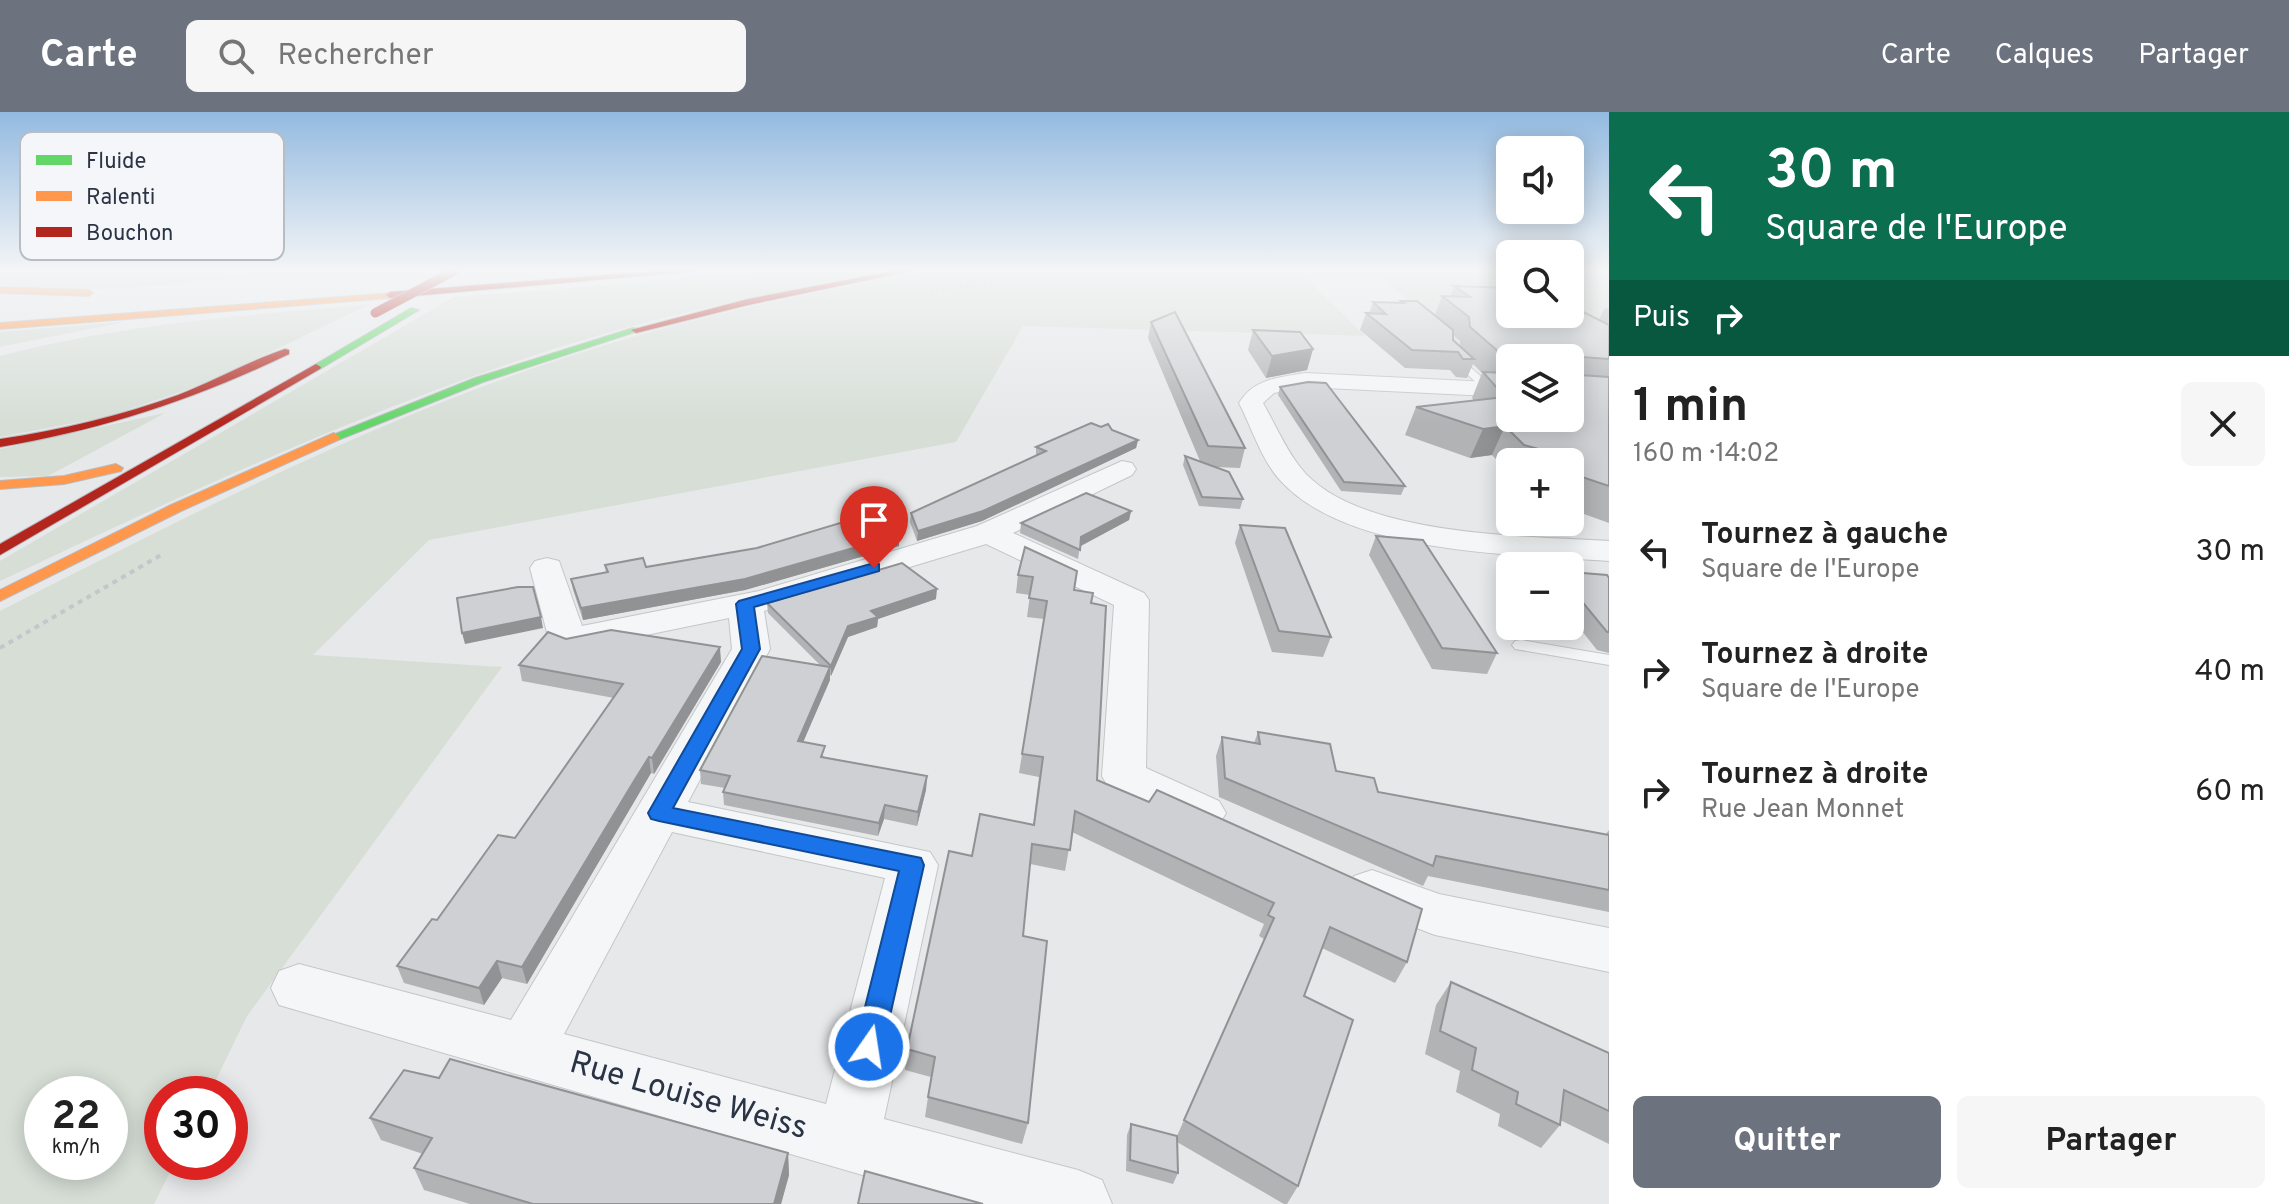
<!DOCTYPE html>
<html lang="fr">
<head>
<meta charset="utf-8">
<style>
  :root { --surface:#fff; --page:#f6f6f6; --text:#222; --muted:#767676; --accent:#6c737f }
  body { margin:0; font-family:Overpass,sans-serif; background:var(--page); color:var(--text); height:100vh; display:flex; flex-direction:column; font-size:30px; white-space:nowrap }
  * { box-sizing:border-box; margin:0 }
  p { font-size:26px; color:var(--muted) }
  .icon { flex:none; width:44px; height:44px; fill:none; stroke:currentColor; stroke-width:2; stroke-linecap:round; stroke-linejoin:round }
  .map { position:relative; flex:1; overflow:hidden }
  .side { display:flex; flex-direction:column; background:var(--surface); width:680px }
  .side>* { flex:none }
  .top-card { background:#0b6e4f; color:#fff; overflow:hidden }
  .buttons { position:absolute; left:1496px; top:24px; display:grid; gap:16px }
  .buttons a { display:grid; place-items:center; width:88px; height:88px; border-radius:12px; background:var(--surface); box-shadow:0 4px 20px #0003; font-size:40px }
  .speed { position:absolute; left:24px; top:964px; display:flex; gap:16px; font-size:40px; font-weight:700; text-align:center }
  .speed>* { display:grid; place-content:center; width:104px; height:104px; border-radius:50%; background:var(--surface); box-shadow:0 4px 20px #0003; line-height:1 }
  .speed small { font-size:20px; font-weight:400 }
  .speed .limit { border:12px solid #d22; background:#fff; color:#111 }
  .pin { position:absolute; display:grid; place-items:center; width:68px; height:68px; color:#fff; margin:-82px -34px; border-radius:50% 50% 50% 0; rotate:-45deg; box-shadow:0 0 8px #0007 }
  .pin .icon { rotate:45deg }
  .me { position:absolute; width:88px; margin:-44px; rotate:13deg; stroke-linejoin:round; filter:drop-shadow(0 0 6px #0008) }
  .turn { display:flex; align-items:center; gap:28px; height:168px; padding:0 24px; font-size:36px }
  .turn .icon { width:104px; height:104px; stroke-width:2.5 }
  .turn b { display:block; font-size:56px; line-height:68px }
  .then { display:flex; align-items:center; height:76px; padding:0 24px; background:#0003; gap:16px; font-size:30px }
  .round { display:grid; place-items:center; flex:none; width:84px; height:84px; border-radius:12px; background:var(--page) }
  .overview { display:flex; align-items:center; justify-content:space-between; height:136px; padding:0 24px }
  h1 { font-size:48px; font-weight:700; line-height:60px }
  .primary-button { display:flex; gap:16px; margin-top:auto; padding:16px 24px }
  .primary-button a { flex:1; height:92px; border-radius:12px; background:var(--accent); color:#fff; font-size:32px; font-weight:700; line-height:92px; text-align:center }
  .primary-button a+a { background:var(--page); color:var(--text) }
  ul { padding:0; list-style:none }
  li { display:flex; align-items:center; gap:24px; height:120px; padding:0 24px }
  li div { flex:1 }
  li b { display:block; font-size:30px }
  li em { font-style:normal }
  header { display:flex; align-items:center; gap:48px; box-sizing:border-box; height:112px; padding:0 40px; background:var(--accent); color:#fff }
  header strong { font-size:38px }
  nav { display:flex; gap:44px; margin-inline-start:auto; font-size:28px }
  .search { width:560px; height:72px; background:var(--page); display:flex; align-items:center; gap:20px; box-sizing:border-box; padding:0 28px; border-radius:12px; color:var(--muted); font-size:30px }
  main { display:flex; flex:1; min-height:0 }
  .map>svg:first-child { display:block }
  .green { fill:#d6ded6; fill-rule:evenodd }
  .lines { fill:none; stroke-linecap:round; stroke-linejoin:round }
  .lane-casing { stroke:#c4c6c8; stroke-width:2 }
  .street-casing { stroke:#c4c6c8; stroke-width:2 }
  .fast-casing { stroke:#b8bbbf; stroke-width:2 }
  .slow-casing { stroke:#b8bbbf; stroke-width:2 }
  .jam-casing { stroke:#b8bbbf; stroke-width:2 }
  .path-far1 { stroke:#c5c6ca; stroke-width:3; stroke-dasharray:3 3; stroke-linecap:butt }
  .path { stroke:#c5c6ca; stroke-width:4; stroke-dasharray:5 5; stroke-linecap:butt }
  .lane { fill:#f5f6f7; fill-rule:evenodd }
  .street { fill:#f5f6f7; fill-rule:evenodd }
  .fast { fill:#63d668; fill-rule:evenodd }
  .slow { fill:#ff974d; fill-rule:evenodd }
  .jam { fill:#b3261e; fill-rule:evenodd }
  .jam-bridge-casing { stroke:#b8bbbf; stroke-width:10; stroke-linecap:butt }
  .jam-bridge { stroke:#b3261e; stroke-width:9 }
  .wall { fill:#b1b3b5; fill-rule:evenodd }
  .shaded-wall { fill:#909294 }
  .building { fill:#ced0d3; stroke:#909294; stroke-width:2 }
  .route { fill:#1a73e8; stroke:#114b97; stroke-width:2 }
  .labels { text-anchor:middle; stroke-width:6; stroke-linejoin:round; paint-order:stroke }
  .near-street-label { font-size:32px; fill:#2b3445; stroke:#f4f6f9 }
  .key { fill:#f4f6f9; stroke:#b8bcc3; stroke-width:2 }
  .key-label { font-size:22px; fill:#2b3445 }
</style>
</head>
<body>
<header>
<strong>Carte</strong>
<div class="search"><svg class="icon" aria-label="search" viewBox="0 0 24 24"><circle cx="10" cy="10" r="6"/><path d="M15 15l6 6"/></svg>Rechercher</div>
<nav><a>Carte</a><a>Calques</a><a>Partager</a></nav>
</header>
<main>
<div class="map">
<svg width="1609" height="1092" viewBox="0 0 1609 1092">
  <rect width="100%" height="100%" fill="#e6e8ea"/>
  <!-- green -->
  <g class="green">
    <polygon points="0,158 351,158 125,176 77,178 3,173 0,172"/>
    <path d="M 791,158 L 889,158 C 792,178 695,195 600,223 C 391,284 196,377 0,469 L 0,449 L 454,185 Z"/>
    <path d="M 939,158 L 1298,158 L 1365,224 L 1023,214 L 956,330 L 429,428 L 313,543 L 502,555 L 247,904 L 209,982 L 162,982 L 162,1050 L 175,1050 L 154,1092 L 0,1092 L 0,499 C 190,403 381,303 586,239 C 701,203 820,178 939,158 ZM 42,982 L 110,982 L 110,1050 L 42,1050 Z"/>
    <polygon points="1373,158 1510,158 1510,202 1570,202 1570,158 1609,158 1609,277 1570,246 1510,246 1504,271"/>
    <path d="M 368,193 L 204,272 L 106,305 L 0,325 L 0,244 C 121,212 244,203 368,193 Z"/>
    <polygon points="120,210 120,211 0,235 0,220"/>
    <polygon points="165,301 48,364 0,365 0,337"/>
  </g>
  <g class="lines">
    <!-- lane casing -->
    <g class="lane-casing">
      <g id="lane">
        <polygon points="1453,240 1493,275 1493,279 1485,279 1449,245 1448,243"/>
        <polygon points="1521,528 1609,543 1609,553 1515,537 1512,533 1515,529"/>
      </g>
    </g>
    <!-- street casing -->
    <g class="street-casing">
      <g id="street">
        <path d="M 1305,261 L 1510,271 L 1510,285 L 1305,275 L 1274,281 L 1263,291 C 1275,312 1285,336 1300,355 C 1354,425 1527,424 1609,429 L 1609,449 C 1514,442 1346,443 1279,367 C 1261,347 1251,314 1239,291 C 1254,266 1278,266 1305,261 Z"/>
        <path d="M 1122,349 L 1132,351 L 1136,357 L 1132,363 L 1013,421 L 1144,481 L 1149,488 L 1146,656 L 1219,689 L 1226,701 L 1219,713 L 1203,718 L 1187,713 L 1108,675 L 1102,664 L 1114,493 L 986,432 L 764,499 L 770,537 L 688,690 L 930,740 L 938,753 L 884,1007 L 1078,1058 L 1102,1068 L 1112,1092 L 962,1092 L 279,893 L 271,876 L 279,859 L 299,852 L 511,908 L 732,537 L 729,506 L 568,539 L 555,536 L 549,528 L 530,456 L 535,449 L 547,446 L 559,449 L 582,514 L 759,479 L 977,414 ZM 672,720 L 885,766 L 826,992 L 564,922 Z"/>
        <polygon points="1372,758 1439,782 1609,816 1609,860 1435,823 1354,792 1347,778 1354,764"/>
      </g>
    </g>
    <!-- fast casing -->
    <g class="fast-casing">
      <g id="fast">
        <polygon points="411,196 419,198 320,257 311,255"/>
        <polygon points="633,216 641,218 483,270 338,328 328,325 475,266"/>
      </g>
    </g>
    <!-- slow casing -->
    <g class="slow-casing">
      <g id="slow">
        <polygon points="0,175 89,178 93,181 89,184 0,181"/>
        <polygon points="393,181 390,186 0,217 0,211"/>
        <polygon points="334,321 340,325 338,328 181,399 0,489 0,478 171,393"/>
        <polygon points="116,352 123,356 121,359 64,372 0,377 0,369 64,364"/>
      </g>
    </g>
    <!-- jam casing -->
    <g class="jam-casing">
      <g id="jam">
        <polygon points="669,158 709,158 390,186 386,183 390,180"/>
        <polygon points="898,158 916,158 748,193 636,221 631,218 748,187"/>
        <path d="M 285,237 L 289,238 L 289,242 C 196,287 102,318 0,335 L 0,327 C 61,318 120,304 178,283 C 214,269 249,249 285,237 Z"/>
        <polygon points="316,252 321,255 320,257 0,443 0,432"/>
      </g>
    </g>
    <!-- path-far1 -->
    <polyline class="path-far1" points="930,179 1084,158"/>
    <!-- path -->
    <polyline class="path" points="0,536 161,443"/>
    <!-- lane -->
    <use href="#lane" class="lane"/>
    <!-- street -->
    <use href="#street" class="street"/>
    <!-- fast -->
    <use href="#fast" class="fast"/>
    <!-- slow -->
    <use href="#slow" class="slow"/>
    <!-- jam -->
    <use href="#jam" class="jam"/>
    <!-- jam-bridge casing -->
    <g class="jam-bridge-casing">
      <polyline id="jam-bridge" points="375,201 456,158"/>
    </g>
    <!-- jam-bridge -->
    <use href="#jam-bridge" class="jam-bridge"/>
  </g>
  <!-- wall -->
  <g class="wall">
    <path d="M 1454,174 L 1599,208 L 1604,197 L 1609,196 L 1609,411 L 1570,397 L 1570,350 L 1510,350 L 1510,362 L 1492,343 L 1470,346 L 1405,323 L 1416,295 L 1474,289 L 1472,286 L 1482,261 L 1473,252 L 1467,266 L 1456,265 L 1450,258 L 1405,256 L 1360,218 L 1366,201 L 1369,201 L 1373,190 L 1400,191 L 1401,189 L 1435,203 L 1442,184 L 1450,185 ZM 1453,223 L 1460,229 L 1460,234 L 1453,228 ZM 1510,246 L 1570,246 L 1510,306 Z"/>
    <polygon points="1151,210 1245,336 1240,356 1216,355 1243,387 1240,397 1199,394 1183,353 1185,344 1200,349 1148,226"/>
    <polygon points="1253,218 1313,237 1307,258 1266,266 1248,238"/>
    <polygon points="1280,275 1405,374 1401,383 1341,379 1278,283"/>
    <polygon points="1112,318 1138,328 1136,336 982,409 917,429 910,410 911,401 1036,344 1036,335"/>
    <polygon points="1131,399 1129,408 1080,434 1078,447 1020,421 1021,411"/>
    <polygon points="1240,413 1331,525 1323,545 1272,540 1235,431"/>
    <polygon points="1376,424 1497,541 1487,562 1432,557 1369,443"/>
    <polygon points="899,434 745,478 583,508 573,478 571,467 606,461 605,453 646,455"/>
    <polygon points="1025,435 1074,478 1091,491 1097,668 1407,850 1395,871 1322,836 1304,884 1298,1074 1287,1092 1284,1092 1177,1030 1178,1061 1173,1072 1126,1059 1127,1023 1131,1012 1177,1024 1264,827 1259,824 1264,812 1072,720 1065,759 1030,752 1023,824 1028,1011 1022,1032 925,1005 931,965 905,958 907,937 972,744 1033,713 1039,665 1019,661 1044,507 1027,505 1030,483 1016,481 1018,463"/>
    <polygon points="1570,460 1609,466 1609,541 1597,538 1570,504"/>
    <polygon points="936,487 878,507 877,515 848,525 831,564 830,563 830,568 803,630 825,645 927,664 926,678 917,714 884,707 878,724 724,693 723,680 725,676 701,672 700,658 820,553 768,501 767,491"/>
    <polygon points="566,527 721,550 654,662 651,661 637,685 527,872 502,866 484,893 404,871 397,854 437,808 515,726 614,586 522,569 519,553"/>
    <polygon points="1258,620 1378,680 1606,722 1609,718 1609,800 1428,764 1423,774 1219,685 1216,644 1222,625 1254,631"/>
    <polygon points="1451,870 1609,941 1609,1032 1560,1008 1560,1013 1541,1036 1498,1014 1500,1002 1456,980 1460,959 1425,942 1436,893"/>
    <polygon points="439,966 788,1041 789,1063 781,1092 470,1092 424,1078 414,1056 423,1042 381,1028 370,1006"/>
  </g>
  <!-- shaded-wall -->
  <g class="shaded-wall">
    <polygon points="1313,237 1307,258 1266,266 1272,244"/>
    <polygon points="1505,314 1492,343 1470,346 1483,317"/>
    <polygon points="1138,328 1136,336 982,409 917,429 918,419"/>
    <polygon points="1131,399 1129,408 1079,435 1081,425"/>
    <polygon points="899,423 899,434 745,478 583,508 581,496"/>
    <polygon points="937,477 936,487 878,507 877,515 848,525 831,564 831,554 848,514 871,499"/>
    <polygon points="541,505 543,516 465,532 462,521"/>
    <polygon points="720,535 721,550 654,662 652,646"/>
    <polygon points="830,555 830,568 798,642 798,629"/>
    <polygon points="649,645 651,661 527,872 522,855"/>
    <polygon points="927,664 926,678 917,714 918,700"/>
    <polygon points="885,693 884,707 878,724 879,711"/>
    <polygon points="497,849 502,866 484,893 479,876"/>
    <polygon points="788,1041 789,1063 781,1092 774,1092"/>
  </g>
  <!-- building -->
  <g class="building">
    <polygon points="1454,174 1510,176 1510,202 1570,202 1570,193 1609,213 1609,247 1582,245 1579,248 1580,263 1609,265 1609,374 1570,361 1570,350 1554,350 1546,339 1524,333 1505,314 1483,317 1416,295 1505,285 1483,260 1510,261 1510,306 1570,306 1570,246 1524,246 1523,243 1500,241 1470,215 1469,205 1442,184 1470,185"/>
    <polygon points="1401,189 1417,189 1453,218 1453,228 1474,247 1463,247 1458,240 1412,238 1366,201 1386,202 1373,190 1404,191"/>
    <polygon points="1175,200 1245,336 1208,334 1151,210"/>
    <polygon points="1253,218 1300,220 1313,237 1272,244"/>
    <polygon points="1308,270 1326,271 1405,374 1344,370 1280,275"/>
    <polygon points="1091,311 1101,315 1108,312 1112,318 1138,328 983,399 918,419 911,401 1046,339 1036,335"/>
    <polygon points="1185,344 1229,360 1243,387 1202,385"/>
    <polygon points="1086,381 1131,399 1081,425 1080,438 1021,411"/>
    <polygon points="870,402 899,423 745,467 581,496 571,467 608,460 605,453 643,446 646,455 757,436"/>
    <polygon points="1240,413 1285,416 1331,525 1279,519"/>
    <polygon points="1376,424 1423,428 1497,541 1442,536"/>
    <polygon points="1025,435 1077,459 1074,478 1093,481 1091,491 1106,494 1097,668 1149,690 1157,678 1422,797 1407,850 1330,815 1304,884 1353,908 1298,1074 1184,1008 1274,806 1268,803 1274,791 1075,699 1070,738 1032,732 1023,824 1047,829 1028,1011 928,985 935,945 907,937 949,739 972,744 980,702 1034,713 1043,645 1022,642 1047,489 1029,486 1033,465 1018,463"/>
    <polygon points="902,451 937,477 871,499 878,505 848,514 831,554 767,491"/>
    <polygon points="1570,460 1607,463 1609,466 1609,520 1607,520 1570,475"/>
    <polygon points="518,475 533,475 541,505 462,521 457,486"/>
    <polygon points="611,518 720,535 652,646 649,645 634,669 522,855 497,849 479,876 397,854 432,807 437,808 498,723 515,726 623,572 519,553 548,520 566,527"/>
    <polygon points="762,544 830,555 798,629 825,634 821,645 927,664 918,700 885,693 879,711 723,680 730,664 700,658"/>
    <polygon points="1258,620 1330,632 1336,659 1374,666 1378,680 1609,723 1609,778 1436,744 1433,754 1225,666 1222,625 1260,632"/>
    <polygon points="1451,870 1609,941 1609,999 1564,978 1560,1013 1516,992 1518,980 1472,958 1476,936 1440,919"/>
    <polygon points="450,947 788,1041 774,1092 533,1092 414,1056 432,1026 370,1006 404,958 439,966"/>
    <polygon points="1131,1012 1177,1024 1178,1061 1130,1048"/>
    <polygon points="865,1059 983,1092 858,1092"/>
  </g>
  <!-- sky -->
  <linearGradient id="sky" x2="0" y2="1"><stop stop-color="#93bae0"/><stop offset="0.51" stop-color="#f4f5f6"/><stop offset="1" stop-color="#f4f5f6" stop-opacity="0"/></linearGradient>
  <rect width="1609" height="311" fill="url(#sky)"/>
  <!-- route -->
  <polygon class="route" points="874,451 879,452 879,459 754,495 760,537 673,696 921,746 924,753 883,935 879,944 869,948 859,944 855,935 899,759 659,709 651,707 648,701 742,537 736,492 739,489"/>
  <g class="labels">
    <!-- near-street labels -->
    <g class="near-street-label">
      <text transform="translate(689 982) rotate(16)" y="11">Rue Louise Weiss</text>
    </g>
  </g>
  <!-- legend -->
  <rect x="20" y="20" width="264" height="128" rx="12" class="key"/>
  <rect x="36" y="43" width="36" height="10" fill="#63d668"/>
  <rect x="36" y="79" width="36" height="10" fill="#ff974d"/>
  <rect x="36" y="115" width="36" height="10" fill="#b3261e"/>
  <g class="key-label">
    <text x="86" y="56">Fluide</text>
    <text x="86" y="92">Ralenti</text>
    <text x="86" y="128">Bouchon</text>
  </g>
</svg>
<div class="buttons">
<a><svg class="icon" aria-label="sound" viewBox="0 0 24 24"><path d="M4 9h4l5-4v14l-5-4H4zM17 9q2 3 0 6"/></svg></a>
<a><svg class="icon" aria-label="search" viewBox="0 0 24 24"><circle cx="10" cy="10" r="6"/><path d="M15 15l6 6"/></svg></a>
<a><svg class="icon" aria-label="layers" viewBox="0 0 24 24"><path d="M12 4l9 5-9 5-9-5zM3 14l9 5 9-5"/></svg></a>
<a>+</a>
<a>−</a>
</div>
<div class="speed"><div>22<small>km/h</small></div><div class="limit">30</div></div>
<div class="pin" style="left:874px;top:456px;background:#d93025"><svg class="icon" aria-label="arrive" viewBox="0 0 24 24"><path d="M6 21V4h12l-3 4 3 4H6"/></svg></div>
<svg class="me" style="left:869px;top:935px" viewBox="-20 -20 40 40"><circle r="17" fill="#1a73e8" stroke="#fff" stroke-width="3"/><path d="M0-11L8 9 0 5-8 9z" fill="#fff"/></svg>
</div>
<section class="side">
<div class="top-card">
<div class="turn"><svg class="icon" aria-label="left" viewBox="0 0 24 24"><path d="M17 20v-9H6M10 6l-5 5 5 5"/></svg><div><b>30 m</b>Square de l'Europe</div></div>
<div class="then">Puis<svg class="icon" aria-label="right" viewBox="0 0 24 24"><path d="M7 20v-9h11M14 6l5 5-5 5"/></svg></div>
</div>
<div class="overview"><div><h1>1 min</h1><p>160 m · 14:02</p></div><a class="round"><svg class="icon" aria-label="close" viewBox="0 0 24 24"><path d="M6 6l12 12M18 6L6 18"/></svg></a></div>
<ul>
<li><svg class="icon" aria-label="left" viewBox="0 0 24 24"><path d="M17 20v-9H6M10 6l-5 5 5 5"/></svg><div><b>Tournez à gauche</b><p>Square de l'Europe</p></div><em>30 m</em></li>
<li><svg class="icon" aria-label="right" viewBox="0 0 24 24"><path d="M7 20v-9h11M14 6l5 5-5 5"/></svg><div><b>Tournez à droite</b><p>Square de l'Europe</p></div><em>40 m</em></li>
<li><svg class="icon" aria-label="right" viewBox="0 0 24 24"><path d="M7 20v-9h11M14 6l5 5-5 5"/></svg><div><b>Tournez à droite</b><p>Rue Jean Monnet</p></div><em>60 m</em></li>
</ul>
<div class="primary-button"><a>Quitter</a><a>Partager</a></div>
</section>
</main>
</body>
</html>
